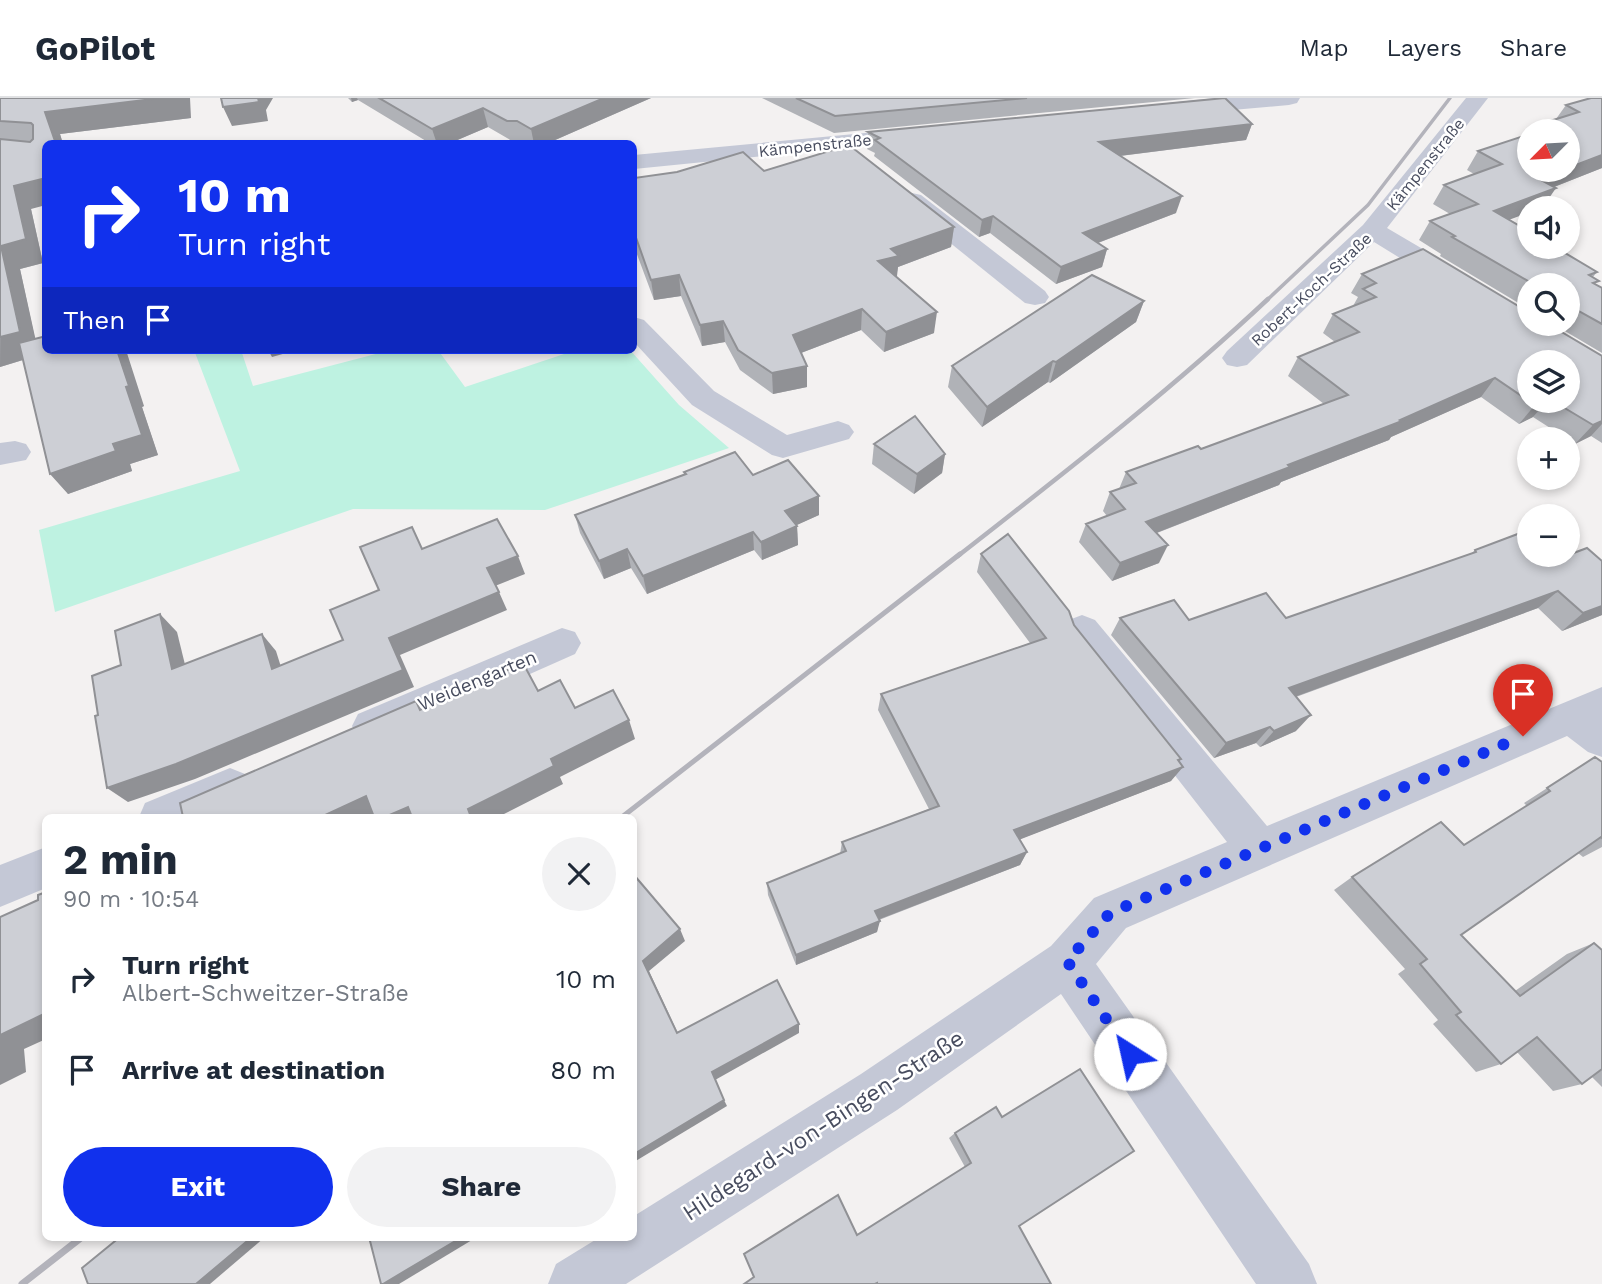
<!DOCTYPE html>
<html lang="en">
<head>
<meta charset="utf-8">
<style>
  :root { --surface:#fff; --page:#f2f2f3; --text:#1f2937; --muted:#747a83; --line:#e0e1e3; --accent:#1131ed }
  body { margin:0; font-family:"Work Sans",sans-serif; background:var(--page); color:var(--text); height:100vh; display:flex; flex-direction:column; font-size:26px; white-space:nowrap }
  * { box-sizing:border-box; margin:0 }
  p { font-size:23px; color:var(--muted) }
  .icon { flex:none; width:38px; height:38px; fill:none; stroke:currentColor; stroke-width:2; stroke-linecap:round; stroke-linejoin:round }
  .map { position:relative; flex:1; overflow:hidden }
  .details { position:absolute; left:42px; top:716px; width:595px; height:427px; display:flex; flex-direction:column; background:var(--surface); border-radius:10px; box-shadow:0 4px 10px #0003 }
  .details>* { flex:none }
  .banner { position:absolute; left:42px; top:42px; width:595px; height:214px; border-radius:10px; box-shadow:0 4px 10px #0003; background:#1131ed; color:#fff; overflow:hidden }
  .needle { width:46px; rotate:246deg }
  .tools { position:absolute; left:1517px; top:21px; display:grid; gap:14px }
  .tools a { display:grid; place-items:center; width:63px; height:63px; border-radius:50%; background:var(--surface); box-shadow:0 4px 10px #0003; font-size:35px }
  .pin { position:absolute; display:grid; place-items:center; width:60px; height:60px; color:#fff; margin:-72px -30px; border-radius:50% 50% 50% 0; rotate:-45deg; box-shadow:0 0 7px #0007 }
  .pin .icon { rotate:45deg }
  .me { position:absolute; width:77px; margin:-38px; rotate:325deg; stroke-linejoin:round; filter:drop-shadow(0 0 5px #0008) }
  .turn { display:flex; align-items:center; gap:24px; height:147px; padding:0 21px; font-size:32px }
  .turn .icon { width:91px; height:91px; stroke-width:2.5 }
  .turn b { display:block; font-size:49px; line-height:60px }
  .then { display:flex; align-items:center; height:66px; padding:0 21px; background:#0003; gap:14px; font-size:26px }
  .round { display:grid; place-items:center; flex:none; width:74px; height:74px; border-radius:37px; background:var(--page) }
  .headline { display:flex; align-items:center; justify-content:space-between; height:119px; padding:0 21px }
  h1 { font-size:42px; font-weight:700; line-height:52px }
  .action { display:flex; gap:14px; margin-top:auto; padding:14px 21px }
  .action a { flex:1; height:80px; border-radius:42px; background:var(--accent); color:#fff; font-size:28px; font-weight:700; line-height:80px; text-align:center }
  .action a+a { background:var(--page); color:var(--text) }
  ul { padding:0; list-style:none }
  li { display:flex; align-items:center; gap:21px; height:91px; padding:0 21px }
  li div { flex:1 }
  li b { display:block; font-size:26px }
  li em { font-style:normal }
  header { display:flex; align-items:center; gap:42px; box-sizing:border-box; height:98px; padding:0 35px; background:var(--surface); border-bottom:2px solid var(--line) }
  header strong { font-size:33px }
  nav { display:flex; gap:38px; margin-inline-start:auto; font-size:24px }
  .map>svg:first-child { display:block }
  .green { fill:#bef2e1 }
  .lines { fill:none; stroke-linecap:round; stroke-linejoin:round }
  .minor { fill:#c4c8d6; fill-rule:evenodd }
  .rail-far3 { stroke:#b3b3bb; stroke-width:3.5 }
  .rail-far2 { stroke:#b3b3bb; stroke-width:4.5 }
  .rail-far1 { stroke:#b3b3bb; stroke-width:5 }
  .rail { stroke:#b3b3bb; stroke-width:7 }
  .wall { fill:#b0b2b7; fill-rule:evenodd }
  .shaded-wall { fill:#909195 }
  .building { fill:#cdcfd5; stroke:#909195; stroke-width:2 }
  .route { stroke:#1131ed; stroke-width:12; stroke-dasharray:0 21.6 }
  .labels { text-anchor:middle; stroke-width:5; stroke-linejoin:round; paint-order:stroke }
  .far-street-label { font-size:16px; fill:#484d5f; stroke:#fff }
  .street-label { font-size:19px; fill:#484d5f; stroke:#fff }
  .near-street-label { font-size:23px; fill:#484d5f; stroke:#fff }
</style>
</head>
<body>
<header>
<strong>GoPilot</strong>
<nav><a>Map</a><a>Layers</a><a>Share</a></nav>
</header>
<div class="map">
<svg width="1602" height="1186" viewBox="0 0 1602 1186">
  <rect width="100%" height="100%" fill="#f3f1f1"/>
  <!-- green -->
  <polygon class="green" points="194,252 241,252 253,288 391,252 438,252 465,289 576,252 630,252 679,307 729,350 545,412 353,411 55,514 39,432 240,373"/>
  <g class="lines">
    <!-- minor -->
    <g class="minor">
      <polygon points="1215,0 1300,0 1297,5 1289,7 1176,17 1168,15 1165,10 1168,5"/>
      <polygon points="1466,0 1488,0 1387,130 1467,177 1470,183 1467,189 1457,191 1447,189 1374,144 1247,267 1237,269 1227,267 1222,260 1227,253 1363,127"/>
      <polygon points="918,30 926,32 929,37 926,42 634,71 634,57"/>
      <polygon points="912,95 921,97 1045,193 1049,199 1045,205 1035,207 1025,205 903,107 900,102 903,97"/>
      <polygon points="634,219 644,222 714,293 787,337 838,323 849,327 854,334 849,341 783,360 772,357 692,307 634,244"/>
      <polygon points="15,343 26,346 31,354 26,362 0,367 0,345"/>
      <polygon points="1082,517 1095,522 1267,728 1602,589 1602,659 1588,654 1567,638 1126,830 1096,866 1309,1166 1317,1186 1256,1186 1061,896 897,1012 626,1186 548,1186 556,1166 600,1139 634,1139 634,1118 861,976 1051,848 1094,800 1227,744 1069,542 1064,532 1069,522"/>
      <polygon points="562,530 575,534 581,545 575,556 386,640 372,645 358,640 352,628 358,616"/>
      <polygon points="230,670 245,676 251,689 245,702 205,719 139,719 145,705"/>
      <polygon points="46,749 46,790 0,809 0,767"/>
    </g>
    <!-- rail-far3 -->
    <polyline class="rail-far3" points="1266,203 1368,107 1450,0"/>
    <!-- rail-far2 -->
    <path class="rail-far2" d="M 958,458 C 1064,375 1170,293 1268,201"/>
    <!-- rail-far1 -->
    <polyline class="rail-far1" points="622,719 960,456"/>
    <!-- rail -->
    <polyline class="rail" points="22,1186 82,1139"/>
  </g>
  <!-- wall -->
  <g class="wall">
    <polygon points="0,0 191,20 60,36 63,46 46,46 31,111 43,165 20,171 35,241 144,308 142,309 158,357 130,366 132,373 68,396 23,262 0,269"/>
    <polygon points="348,0 651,0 546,46 527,46 521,42 512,43 488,29 448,46 431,46 358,2 352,4"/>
    <polygon points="762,0 1195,0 834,35"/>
    <polygon points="1591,0 1602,70 1554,89 1543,109 1538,110 1530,110 1530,114 1509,121 1597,174 1593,179 1596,187 1602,190 1602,255 1553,226 1568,226 1568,187 1530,187 1530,212 1440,158 1441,156 1419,142 1430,123 1450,116 1433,106 1444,87 1474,76 1467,72 1478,53 1528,37 1530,35 1530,72 1568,33 1530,33 1534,28 1556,21 1566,7"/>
    <polygon points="1252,26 1246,42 1120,58 1176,115 1098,145 1107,151 1102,169 1056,186 990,135 979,139 874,58 875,55 867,51 868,34"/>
    <polygon points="764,73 954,129 951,149 898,169 896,179 934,235 884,254 861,232 801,255 807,289 773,296 740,272 725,244 702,248 681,198 654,202 635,151 634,151 634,80"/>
    <path d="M 1362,176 L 1602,258 L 1602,345 L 1591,338 L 1575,346 L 1533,319 L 1519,326 L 1481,299 L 1391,339 L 1389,342 L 1281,384 L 1279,387 L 1157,435 L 1159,465 L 1112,483 L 1079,444 L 1086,426 L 1107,418 L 1103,413 L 1110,394 L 1119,391 L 1126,374 L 1201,351 L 1324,306 L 1288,278 L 1298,259 L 1335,244 L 1323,235 L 1333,216 L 1353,208 L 1358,199 L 1351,195 ZM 1568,264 L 1568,303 L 1530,303 Z"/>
    <polygon points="1144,203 1136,224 1050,285 1048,284 982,329 948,289 952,268"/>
    <polygon points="874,346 945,356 942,375 914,396 872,366"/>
    <polygon points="684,374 753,377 819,417 796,427 797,428 798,447 762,462 754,452 647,496 631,470 604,481 580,435 575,417 684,377"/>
    <polygon points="1475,452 1555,462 1602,463 1602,517 1562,533 1538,510 1296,599 1296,633 1260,649 1256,645 1214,660 1111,537 1120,520 1189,522 1286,520 1472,455"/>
    <polygon points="981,456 1074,527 1179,664 1171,683 1020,741 1027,754 1020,767 879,822 877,834 796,867 768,797 767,785 840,756 842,744 929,711 878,612 881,596 1030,545 977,474"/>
    <polygon points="1595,659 1602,664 1602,749 1583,759 1578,755 1461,837 1515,893 1567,856 1594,845 1602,852 1602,989 1592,979 1582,986 1553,993 1517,954 1501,966 1476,974 1433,926 1438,922 1398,876 1405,871 1334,792 1352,779 1464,747 1527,708 1524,705"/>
    <polygon points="955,1035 1019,1128 1051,1186 744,1186 857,1137 965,1069 949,1040"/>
  </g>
  <!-- shaded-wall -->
  <g class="shaded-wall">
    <polygon points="161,0 190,0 191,20 60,36 63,46 56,46 45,14"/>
    <polygon points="258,0 273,0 266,12 268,23 232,28 223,9"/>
    <polygon points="351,0 357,0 358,2 352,4"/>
    <polygon points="604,0 651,0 546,46 534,46 531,31"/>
    <polygon points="483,10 488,29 448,46 437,46 432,31"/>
    <polygon points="1252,26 1246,42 1095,61 1099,44"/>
    <polygon points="1602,57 1602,70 1526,100 1539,81 1562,72 1568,72 1568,70"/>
    <polygon points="46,80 46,107 31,111 43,165 20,171 39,257 0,269 1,148 14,88"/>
    <polygon points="1556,90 1543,109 1538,110 1530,110 1530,114 1482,132 1494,113"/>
    <polygon points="1182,98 1176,115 1079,152 1083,135"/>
    <polygon points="993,118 990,135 979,139 982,122"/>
    <polygon points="954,129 951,149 898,169 897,178 877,184 878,163 891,151"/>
    <polygon points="1107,151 1102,169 1056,186 1061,169"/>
    <polygon points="679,177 681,198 654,202 651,182"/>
    <polygon points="1144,203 1136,224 1050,285 1056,264"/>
    <polygon points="862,211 861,232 793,258 793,237"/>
    <polygon points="937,214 934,235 884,254 886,234"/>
    <polygon points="723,223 725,244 702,248 700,227"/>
    <polygon points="117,252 126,252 144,308 142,309 158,357 130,366 132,373 68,396 50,376 113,346 126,289"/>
    <polygon points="268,252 297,252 272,259"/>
    <polygon points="1053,263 1048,284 982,329 987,309"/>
    <polygon points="807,268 807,289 773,296 772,275"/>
    <polygon points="1495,280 1481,299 1391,339 1389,342 1281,384 1279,387 1138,442 1146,424 1400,322"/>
    <polygon points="1544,303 1547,303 1533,319 1519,326 1535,307"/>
    <polygon points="1602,323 1602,326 1591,338 1575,346 1593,327"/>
    <polygon points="945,356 942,375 914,396 917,376"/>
    <polygon points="819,398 819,417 786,432 785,413"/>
    <polygon points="797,428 798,447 762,462 761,444"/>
    <polygon points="753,434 754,452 647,496 643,478"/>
    <polygon points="1168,447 1159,465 1112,483 1120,465"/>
    <polygon points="627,451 631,470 604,481 599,463"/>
    <polygon points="518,458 525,476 495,488 487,470"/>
    <polygon points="1558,493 1538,510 1275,606 1289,590"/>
    <polygon points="499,494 507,512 400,557 414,589 195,681 128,704 107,690 389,540"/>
    <polygon points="1602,508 1602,517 1562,533 1583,515"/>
    <polygon points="160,516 177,534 190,587 172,571"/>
    <polygon points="262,536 276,553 287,588 272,571"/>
    <polygon points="1311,617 1296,633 1260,649 1274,633"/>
    <polygon points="629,622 635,641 560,679 563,686 498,719 471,719 468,711 551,661"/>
    <polygon points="1270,629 1256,645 1214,660 1226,645"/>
    <polygon points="1181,661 1172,673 1183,669 1171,683 1008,746 1014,732"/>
    <polygon points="366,698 382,715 373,719 321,719"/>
    <polygon points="408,709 417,719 385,719"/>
    <polygon points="1027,754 1020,767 872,824 875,813"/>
    <polygon points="880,823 877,834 796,867 796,857"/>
    <polygon points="680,831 685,843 649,873 682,944 643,863"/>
    <polygon points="46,915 46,941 24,951 26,974 0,987 0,937"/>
    <polygon points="799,926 799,935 715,982 712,974"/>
    <polygon points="724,1002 727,1008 634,1064 634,1056"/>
    <polygon points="252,1139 265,1139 210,1186 196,1186"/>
    <polygon points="462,1139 477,1139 399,1186 383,1186"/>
  </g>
  <!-- building -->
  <g class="building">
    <polygon points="0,0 161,0 45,14 56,46 46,46 46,80 14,88 26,141 1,148 20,234 0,239 0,41 30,44 33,41 33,27 31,25 0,23"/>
    <polygon points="221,0 258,0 259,4 223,9"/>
    <polygon points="379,0 604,0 531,31 517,23 507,23 483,10 432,31"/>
    <polygon points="796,0 1027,0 835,18"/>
    <polygon points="1225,0 1252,26 1099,44 1182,98 1083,135 1107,151 1061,169 993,118 982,122 875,42 880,40 868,34"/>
    <polygon points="1591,0 1602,0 1602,57 1568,70 1568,33 1539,33 1543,32 1534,28 1579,14 1566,7"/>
    <polygon points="1530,36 1530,72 1562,72 1539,81 1556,90 1494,113 1530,134 1530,149 1555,149 1597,174 1589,177 1599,183 1593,185 1602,190 1602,226 1568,207 1568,187 1535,187 1452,139 1455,138 1430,123 1478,106 1444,87 1502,66 1478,53"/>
    <polygon points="849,47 954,129 891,151 899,158 878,163 937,214 886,234 862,211 793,237 807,268 772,275 738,252 723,223 700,227 679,177 651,182 634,134 634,80 677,74 743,54 764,73"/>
    <polygon points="1423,151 1530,215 1530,226 1548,226 1602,258 1602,323 1593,327 1553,303 1568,303 1568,264 1530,264 1530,303 1544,303 1535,307 1495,280 1400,322 1402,323 1288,367 1290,369 1146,424 1168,447 1120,465 1086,426 1125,411 1110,394 1136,385 1126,374 1198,348 1201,351 1348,297 1298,259 1359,234 1333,216 1376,199 1363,191 1376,185 1362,176"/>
    <polygon points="1092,177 1144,203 1056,264 1053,263 987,309 952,268"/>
    <polygon points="46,238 46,252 117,252 129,288 126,289 142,337 113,346 116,353 50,376 19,245"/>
    <polygon points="915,318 945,356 917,376 874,346"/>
    <polygon points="735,354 753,377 788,362 819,398 785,413 797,428 761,444 753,434 643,478 627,451 599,463 575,417 686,376 684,374"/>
    <polygon points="497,421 518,458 487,470 499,494 389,540 403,572 176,666 107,690 95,618 98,617 92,578 121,567 115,533 160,516 172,571 262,536 272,571 343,542 330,512 379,492 360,449 412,429 422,451"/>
    <polygon points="1523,434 1530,440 1530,457 1549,457 1555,462 1587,450 1602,463 1602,508 1583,515 1558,493 1289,590 1311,617 1274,633 1270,629 1226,645 1120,520 1174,502 1189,522 1266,495 1286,520 1476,454 1475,452"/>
    <polygon points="1008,436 1069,513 1074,527 1181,661 1178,662 1183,669 1014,732 1027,754 875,813 880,823 796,857 767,785 846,753 842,744 939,708 881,596 1046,540 981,456"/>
    <polygon points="523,565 538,593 560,582 575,610 613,592 629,622 551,661 554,668 468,711 471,719 412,719 408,709 385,719 374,719 366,698 321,719 183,719 180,705 416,603 420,612"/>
    <polygon points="1595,659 1602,664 1602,740 1601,739 1461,837 1520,898 1594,845 1602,852 1602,971 1582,986 1537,939 1501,966 1456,917 1461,914 1420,866 1427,861 1352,779 1441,724 1464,747 1550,693 1547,690"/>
    <polygon points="634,777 680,831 643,863 677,935 777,882 799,926 712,974 724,1002 634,1056"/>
    <polygon points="46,794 46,915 0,937 0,819 38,802 38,797"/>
    <polygon points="1080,971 1134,1053 1019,1128 1051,1186 877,1186 877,1185 875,1186 744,1186 754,1179 744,1156 838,1097 857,1137 971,1065 955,1035 996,1009 1002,1019"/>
    <polygon points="120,1139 252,1139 196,1186 88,1186 82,1170"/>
    <polygon points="369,1139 462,1139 383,1186 381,1186"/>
  </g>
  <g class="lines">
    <!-- route -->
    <polyline class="route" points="1130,956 1067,863 1110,815 1523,638"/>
  </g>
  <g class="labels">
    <!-- far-street labels -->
    <g class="far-street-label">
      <text transform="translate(815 47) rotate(-6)" y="6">Kämpenstraße</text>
      <text transform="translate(1425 66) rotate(-51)" y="6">Kämpenstraße</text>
      <text transform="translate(1311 191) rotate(-43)" y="6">Robert-Koch-Straße</text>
    </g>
    <!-- street labels -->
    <g class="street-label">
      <text transform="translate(477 582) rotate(-23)" y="7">Weidengarten</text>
    </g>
    <!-- near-street labels -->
    <g class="near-street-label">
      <text transform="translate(823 1027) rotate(-33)" y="8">Hildegard-von-Bingen-Straße</text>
    </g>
  </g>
</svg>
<div class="tools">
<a><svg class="needle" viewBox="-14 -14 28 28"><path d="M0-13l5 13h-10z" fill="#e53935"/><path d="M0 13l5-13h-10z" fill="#747a83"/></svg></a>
<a><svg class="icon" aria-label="sound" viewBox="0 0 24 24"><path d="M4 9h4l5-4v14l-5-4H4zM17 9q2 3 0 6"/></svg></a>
<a><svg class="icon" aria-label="search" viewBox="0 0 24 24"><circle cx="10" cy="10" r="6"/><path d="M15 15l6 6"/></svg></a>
<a><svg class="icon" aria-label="layers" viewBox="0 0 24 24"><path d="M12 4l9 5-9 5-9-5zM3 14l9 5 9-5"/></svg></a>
<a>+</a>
<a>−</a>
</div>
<div class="pin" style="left:1523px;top:638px;background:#d93025"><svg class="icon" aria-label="arrive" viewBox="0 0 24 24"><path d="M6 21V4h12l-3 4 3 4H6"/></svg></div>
<svg class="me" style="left:1130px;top:956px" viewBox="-20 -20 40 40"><circle r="19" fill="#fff"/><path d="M0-13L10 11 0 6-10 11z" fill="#1131ed"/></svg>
<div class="banner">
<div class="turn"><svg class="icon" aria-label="right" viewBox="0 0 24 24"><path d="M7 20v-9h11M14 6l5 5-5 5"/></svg><div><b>10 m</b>Turn right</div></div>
<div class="then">Then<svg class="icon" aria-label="arrive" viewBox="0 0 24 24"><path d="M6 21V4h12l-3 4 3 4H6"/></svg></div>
</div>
<section class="details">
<div class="headline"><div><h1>2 min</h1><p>90 m · 10:54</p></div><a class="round"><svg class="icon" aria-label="close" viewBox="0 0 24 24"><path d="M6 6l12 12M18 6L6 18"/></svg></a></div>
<ul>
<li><svg class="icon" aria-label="right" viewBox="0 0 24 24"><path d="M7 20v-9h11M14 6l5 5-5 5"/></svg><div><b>Turn right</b><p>Albert-Schweitzer-Straße</p></div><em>10 m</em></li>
<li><svg class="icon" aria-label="arrive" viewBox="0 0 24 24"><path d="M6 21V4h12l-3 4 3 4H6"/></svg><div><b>Arrive at destination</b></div><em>80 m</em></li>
</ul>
<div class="action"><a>Exit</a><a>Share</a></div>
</section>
</div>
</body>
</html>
